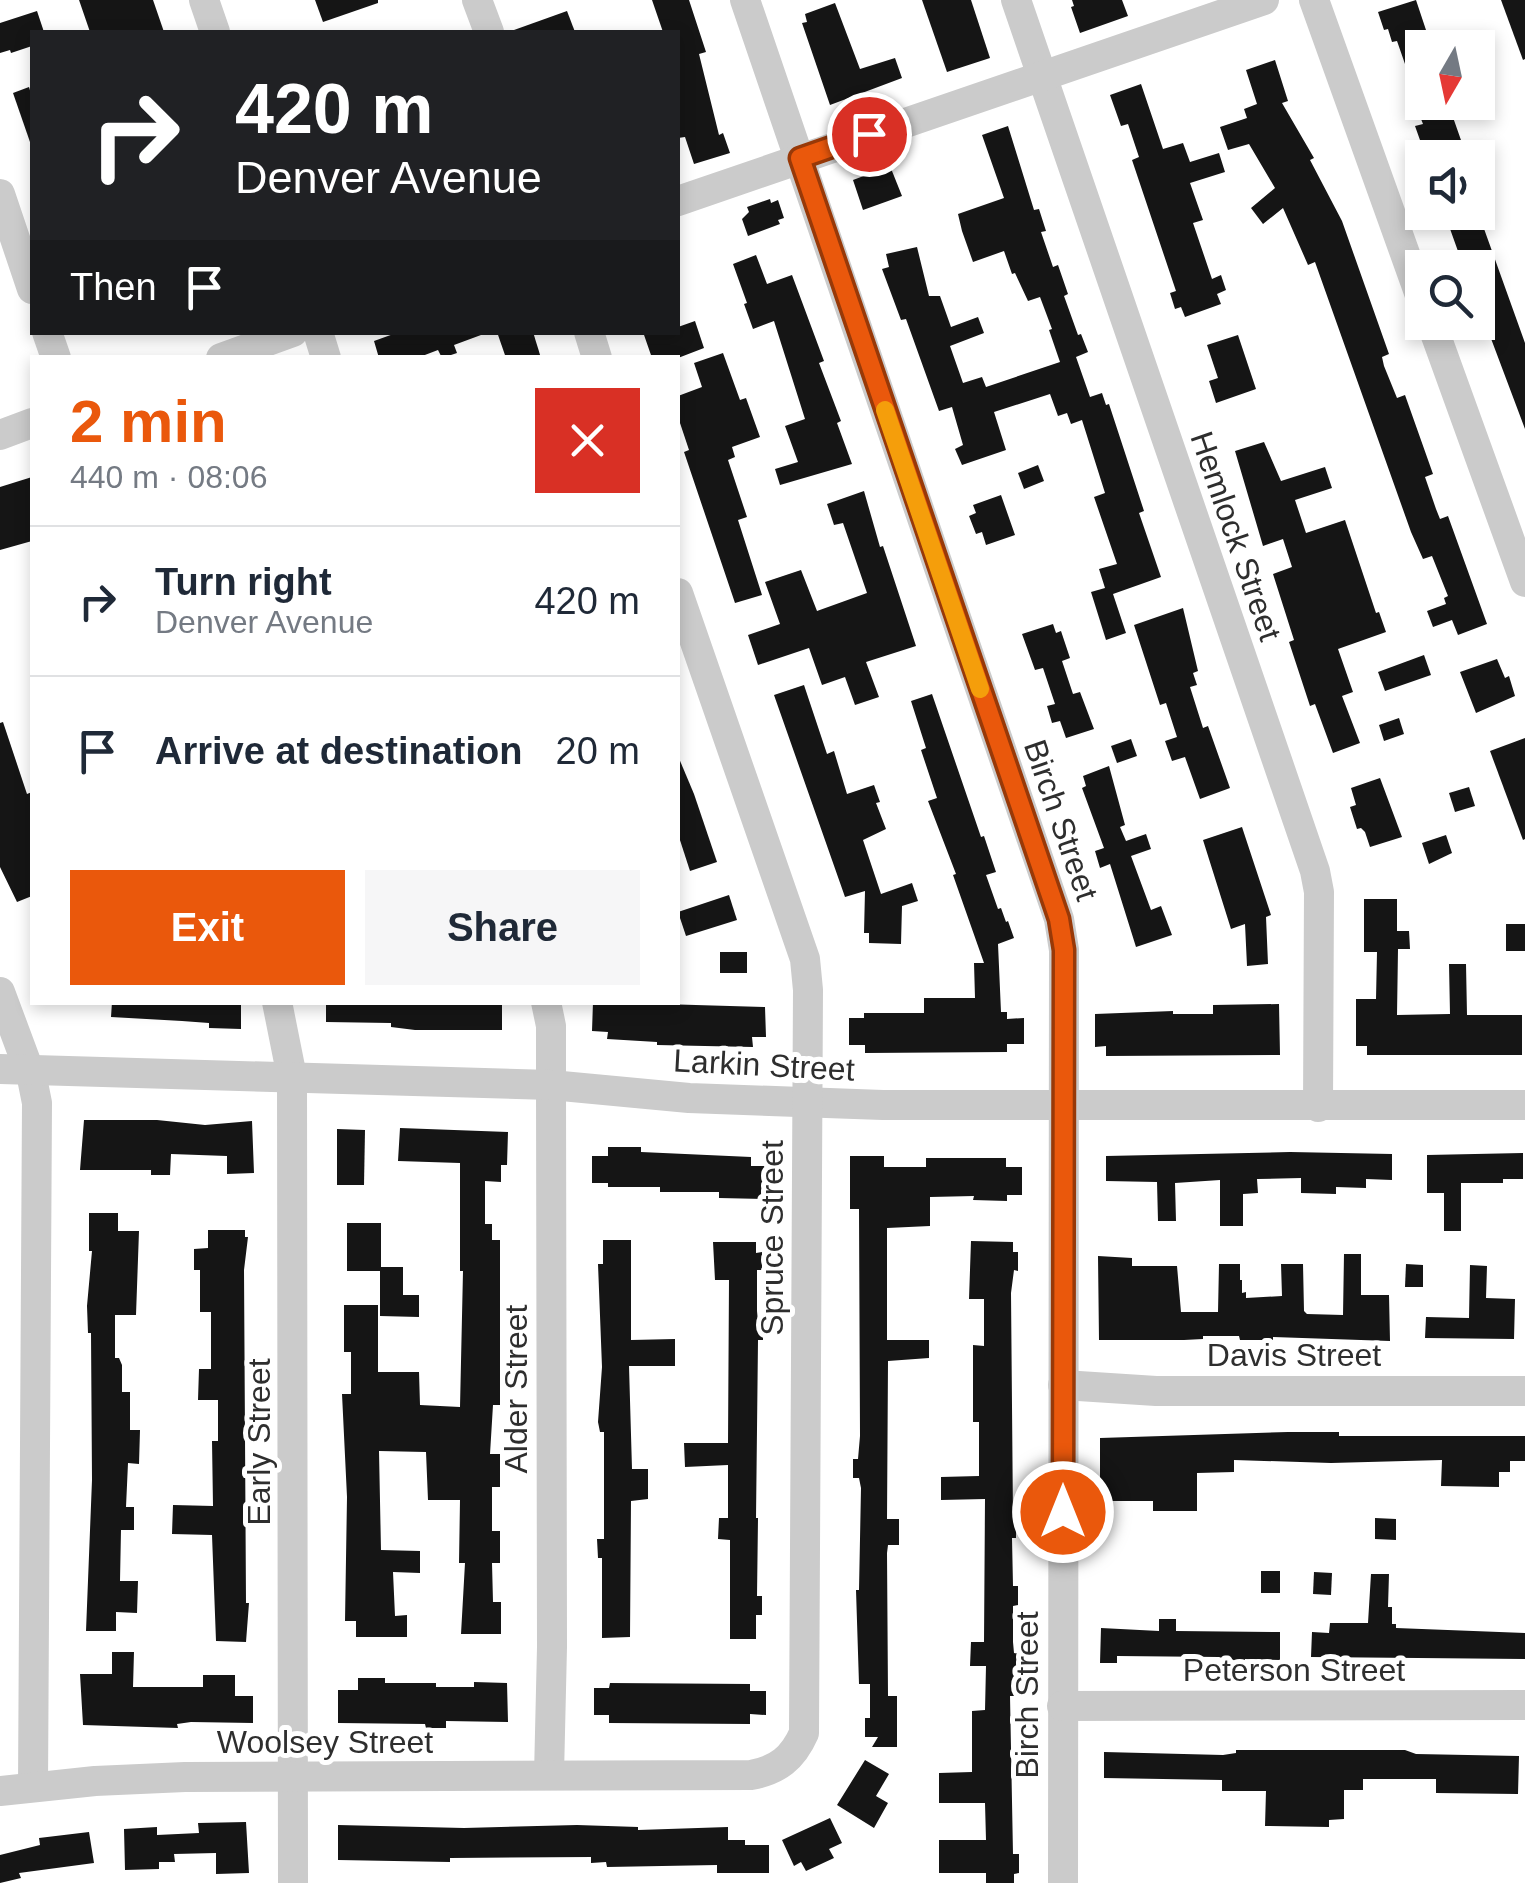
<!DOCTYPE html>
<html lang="en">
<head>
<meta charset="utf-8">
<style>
  :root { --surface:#fff; --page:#f6f6f7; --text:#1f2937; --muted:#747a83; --line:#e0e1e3; --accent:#ea580c }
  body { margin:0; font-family:Helvetica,sans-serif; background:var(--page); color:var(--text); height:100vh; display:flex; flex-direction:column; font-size:38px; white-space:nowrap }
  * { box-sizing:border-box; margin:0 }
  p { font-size:32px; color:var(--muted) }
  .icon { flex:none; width:55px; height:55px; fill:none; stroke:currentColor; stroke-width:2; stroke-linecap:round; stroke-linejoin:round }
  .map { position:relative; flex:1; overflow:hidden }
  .drawer { position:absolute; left:30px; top:355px; width:650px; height:650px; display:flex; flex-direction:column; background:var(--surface); border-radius:0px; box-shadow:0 5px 15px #0003 }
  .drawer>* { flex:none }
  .banner { position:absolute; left:30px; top:30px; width:650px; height:305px; border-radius:0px; box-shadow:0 5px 15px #0003; background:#202124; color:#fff; overflow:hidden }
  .needle { width:65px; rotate:189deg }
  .tools { position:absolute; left:1405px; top:30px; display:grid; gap:20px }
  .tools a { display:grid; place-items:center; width:90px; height:90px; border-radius:0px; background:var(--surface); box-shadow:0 5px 15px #0003; font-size:50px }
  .pin { position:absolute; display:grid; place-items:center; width:85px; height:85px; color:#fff; margin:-42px; border:5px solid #fff; border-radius:50%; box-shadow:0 2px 10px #0007 }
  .me { position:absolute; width:110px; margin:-55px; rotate:0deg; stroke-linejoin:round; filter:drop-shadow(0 0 8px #0008) }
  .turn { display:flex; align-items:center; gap:35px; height:210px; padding:0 40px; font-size:45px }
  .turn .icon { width:130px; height:130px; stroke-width:2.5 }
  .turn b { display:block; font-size:70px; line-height:85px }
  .then { display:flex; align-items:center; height:95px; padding:0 40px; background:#0003; gap:20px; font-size:38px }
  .round { display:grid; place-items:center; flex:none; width:105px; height:105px; border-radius:0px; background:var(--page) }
  .headline { display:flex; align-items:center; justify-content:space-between; height:170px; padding:0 40px }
  h1 { font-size:60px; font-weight:600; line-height:75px; color:var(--accent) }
  .cta { display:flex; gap:20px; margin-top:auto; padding:20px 40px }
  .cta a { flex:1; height:115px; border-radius:0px; background:var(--accent); color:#fff; font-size:40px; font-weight:600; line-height:115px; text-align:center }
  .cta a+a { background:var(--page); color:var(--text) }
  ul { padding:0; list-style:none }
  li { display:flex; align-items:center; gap:30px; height:150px; padding:0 40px; border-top:2px solid var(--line) }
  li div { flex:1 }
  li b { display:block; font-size:38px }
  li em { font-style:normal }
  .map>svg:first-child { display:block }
  .building { fill:#151515 }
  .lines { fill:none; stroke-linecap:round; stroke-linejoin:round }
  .minor { stroke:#cbcbcb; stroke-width:30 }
  .route-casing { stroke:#983908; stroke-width:25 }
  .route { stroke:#ea580c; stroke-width:18 }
  .slow { stroke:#f59e0b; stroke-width:18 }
  .labels { text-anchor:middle; stroke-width:10; stroke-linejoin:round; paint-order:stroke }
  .street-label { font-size:32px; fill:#2e2e2e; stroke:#fff }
</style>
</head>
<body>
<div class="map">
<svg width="1525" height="1883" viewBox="0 0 1525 1883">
  <rect width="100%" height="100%" fill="#fff"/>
  <!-- building -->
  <g class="building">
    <polygon points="79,0 153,0 164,32 90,32"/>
    <polygon points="315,0 378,0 378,3 323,22"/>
    <polygon points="652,0 689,0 706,52 699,54 719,135 723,133 730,153 694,164 685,137 678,138 678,32 663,32"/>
    <polygon points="922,0 971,0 990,58 947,72"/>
    <polygon points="1072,0 1122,0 1128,16 1080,33 1071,7 1074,6"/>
    <polygon points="1416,0 1432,48 1422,48 1422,58 1405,64 1397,41 1392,42 1388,29 1384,30 1378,12"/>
    <polygon points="1501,0 1525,0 1525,59 1523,60"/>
    <polygon points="835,3 860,69 895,58 902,78 830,105 802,23 807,22 805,14"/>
    <polygon points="37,11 44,32 32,32 32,46 11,53 10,50 0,53 0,23"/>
    <polygon points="567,11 575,32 514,32 514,30"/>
    <polygon points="1275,60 1288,101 1282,103 1314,158 1310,160 1342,221 1389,354 1382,357 1384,366 1397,398 1405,395 1433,474 1425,477 1436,509 1440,519 1448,516 1487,624 1458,635 1452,620 1433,627 1427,611 1446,604 1444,598 1448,596 1432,556 1423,559 1411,532 1315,262 1308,265 1283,208 1263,224 1251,208 1275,188 1249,144 1228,150 1220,127 1247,118 1244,109 1257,104 1246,70"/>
    <polygon points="1141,84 1163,149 1183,143 1190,162 1219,153 1225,172 1190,183 1203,220 1193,223 1212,279 1221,275 1226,290 1217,294 1221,304 1185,317 1181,307 1175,309 1170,293 1176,291 1132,160 1139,157 1128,124 1121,126 1110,95"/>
    <polygon points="29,87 32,97 30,142 13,93"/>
    <polygon points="1448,103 1462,143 1426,157 1415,126 1423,124 1419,114"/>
    <polygon points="1008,126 1034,210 1039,209 1046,231 1041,232 1053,267 1058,265 1068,294 1064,296 1078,335 1081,334 1088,352 1076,357 1090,397 1102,393 1106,405 1109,404 1144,511 1139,513 1161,577 1113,594 1126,633 1106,640 1091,592 1105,588 1099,569 1117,564 1094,497 1105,493 1082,420 1071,424 1067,413 1058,416 1050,394 994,412 1006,450 962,465 955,449 963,445 952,407 939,411 906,319 901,320 882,269 889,267 886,254 917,247 929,296 940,296 951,327 978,317 984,333 950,346 963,383 982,377 986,387 1060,362 1049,330 1052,329 1040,297 1028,301 1015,273 1012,274 1004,251 973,262 962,231 958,214 1004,198 982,135"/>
    <polygon points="890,166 902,196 863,210 853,180"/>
    <polygon points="770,199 771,203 778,200 784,218 778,220 780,224 748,236 742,219 749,212 747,207"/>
    <polygon points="1444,212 1478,212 1525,343 1525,429 1478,304 1478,268 1464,268"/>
    <polygon points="756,255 767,284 792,275 824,361 819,363 841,421 837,423 852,464 780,485 775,469 798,462 785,426 805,419 774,321 753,329 744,304 747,303 733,264"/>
    <polygon points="695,321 704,348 678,358 652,358 643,332 678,332 678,327"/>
    <polygon points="399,332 481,332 481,335 454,345 457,353 442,358 438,350 417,358 379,358 374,341"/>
    <polygon points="497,332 533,332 541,358 506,358"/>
    <polygon points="1238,335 1256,389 1216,403 1209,381 1218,378 1207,345"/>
    <polygon points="723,353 740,400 746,398 760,437 732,447 735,457 728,460 747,517 738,520 762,595 735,603 684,452 689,450 678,417 678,396 702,387 694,363"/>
    <polygon points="1264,442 1281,481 1325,467 1332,488 1295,500 1306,533 1345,520 1376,613 1379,612 1386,632 1338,649 1353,692 1342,696 1360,743 1333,753 1315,704 1310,706 1289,642 1294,640 1273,574 1292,567 1283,539 1263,546 1235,451"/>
    <polygon points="1038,465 1044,481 1024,489 1018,473"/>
    <polygon points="32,477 32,541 0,550 0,487"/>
    <polygon points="864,491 880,547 883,546 916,646 866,662 879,697 855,705 845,677 822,685 809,648 758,665 748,635 780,624 765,582 801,570 817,611 867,593 843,523 834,525 827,504"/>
    <polygon points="1001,495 1015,535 986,545 982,532 976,534 969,516 976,513 973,505"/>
    <polygon points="1183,608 1198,671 1193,673 1197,685 1190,687 1203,728 1208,726 1230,788 1200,799 1185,757 1172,761 1165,741 1177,737 1166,703 1160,705 1134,625"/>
    <polygon points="1053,624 1056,633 1061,631 1070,658 1062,661 1073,694 1080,692 1094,729 1066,738 1060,721 1052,723 1047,706 1055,704 1043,668 1035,670 1022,634"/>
    <polygon points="1424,655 1431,675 1385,691 1378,672"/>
    <polygon points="1497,659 1505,678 1509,676 1515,696 1476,713 1460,672"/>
    <polygon points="804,685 827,754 834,751 847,794 874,785 880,802 876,803 886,829 863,840 881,894 912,883 918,901 902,906 901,944 869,943 869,933 864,933 865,891 845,897 774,695"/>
    <polygon points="932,694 981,837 984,836 996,872 986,875 998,909 1001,908 1006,922 1008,921 1014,938 998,944 1001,1012 1007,1012 1007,1019 1024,1018 1024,1044 1007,1044 1007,1052 865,1053 865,1045 849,1045 849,1018 864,1018 864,1013 924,1013 924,998 975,998 974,963 984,963 953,875 956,874 928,801 937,798 921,750 926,748 911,701"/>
    <polygon points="1399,718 1404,734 1384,741 1379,725"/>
    <polygon points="3,722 27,794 32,792 32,896 17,902 0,867 0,723"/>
    <polygon points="1525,738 1525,839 1523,840 1490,751"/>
    <polygon points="1131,739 1137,756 1117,763 1111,746"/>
    <polygon points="678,756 694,794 717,862 690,871 678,834"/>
    <polygon points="1109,766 1125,825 1120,827 1126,841 1146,834 1151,849 1131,856 1151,910 1161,906 1172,935 1136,947 1110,864 1100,868 1095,851 1104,848 1082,788 1086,786 1083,776"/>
    <polygon points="1380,778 1402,837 1370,847 1365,832 1361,828 1357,829 1350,807 1356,805 1351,788"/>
    <polygon points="1469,787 1475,806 1455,812 1449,793"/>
    <polygon points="1242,827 1271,915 1266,917 1268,964 1247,966 1245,924 1231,929 1203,840"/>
    <polygon points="1446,835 1452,853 1429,864 1422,843"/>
    <polygon points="729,895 737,920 686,936 678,912"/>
    <polygon points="1364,899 1397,899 1397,931 1409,931 1410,949 1398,949 1397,1015 1450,1014 1449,964 1466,964 1467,1015 1522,1015 1522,1055 1367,1055 1367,1046 1356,1046 1356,999 1376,999 1377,952 1364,952"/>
    <rect x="1506" y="924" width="19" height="27"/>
    <rect x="720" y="952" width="27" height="21"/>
    <polygon points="112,1002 241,1002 241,1029 209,1028 209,1023 182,1021 111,1017"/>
    <polygon points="326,1002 502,1002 502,1030 415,1030 391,1027 391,1023 326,1022"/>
    <polygon points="593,1002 765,1007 766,1037 752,1037 753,1047 657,1045 657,1042 607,1039 608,1032 592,1031"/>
    <polygon points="1279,1004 1280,1055 1106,1056 1106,1046 1095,1047 1095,1014 1173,1011 1173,1014 1213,1014 1213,1005"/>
    <polygon points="84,1120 157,1120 205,1125 252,1121 254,1173 227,1174 227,1156 171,1154 170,1175 151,1175 151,1170 80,1170"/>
    <polygon points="400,1128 508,1132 507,1165 501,1165 501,1182 485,1181 485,1224 492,1224 492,1240 500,1240 500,1405 493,1405 490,1454 500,1454 500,1487 492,1487 492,1531 500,1531 500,1563 492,1563 493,1602 501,1602 501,1634 461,1634 465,1563 459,1563 460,1500 428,1500 426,1452 379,1451 381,1550 420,1551 420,1573 393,1572 395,1616 407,1615 407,1637 356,1637 356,1621 345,1621 347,1497 342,1394 351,1394 351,1352 344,1352 344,1305 378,1305 378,1372 419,1372 420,1405 460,1407 463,1271 460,1271 460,1163 398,1161"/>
    <polygon points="337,1129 365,1130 364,1185 337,1185"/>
    <polygon points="608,1147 641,1147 641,1152 751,1157 751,1166 771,1166 770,1193 766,1193 765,1199 719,1198 719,1192 660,1192 660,1187 608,1187 608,1183 592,1183 592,1156 608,1156"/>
    <polygon points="1290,1152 1392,1154 1392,1180 1366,1179 1366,1188 1336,1187 1336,1194 1301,1193 1301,1178 1257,1179 1258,1193 1243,1194 1243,1226 1220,1226 1220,1180 1175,1183 1176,1221 1158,1221 1157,1182 1106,1181 1106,1156"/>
    <polygon points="1523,1153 1523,1179 1503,1179 1503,1183 1461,1183 1461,1231 1444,1231 1444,1193 1427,1193 1427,1155"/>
    <polygon points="850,1156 884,1156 884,1167 926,1167 926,1158 1006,1158 1006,1167 1022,1167 1022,1195 1007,1195 1007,1201 973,1200 974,1196 930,1197 930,1226 887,1228 887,1340 929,1340 929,1358 888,1361 887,1519 899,1519 899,1545 888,1545 887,1553 888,1696 897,1696 897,1747 872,1747 878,1737 865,1737 865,1718 870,1718 870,1684 859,1684 856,1590 859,1590 861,1488 859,1478 853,1478 853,1459 858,1459 860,1436 859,1209 850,1209"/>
    <polygon points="89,1213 118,1213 118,1231 139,1231 136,1315 115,1315 115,1358 119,1358 122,1365 122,1392 130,1392 130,1430 140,1430 139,1464 128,1463 126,1507 134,1507 134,1530 121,1530 120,1581 138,1581 137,1613 116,1612 116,1631 86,1631 92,1480 91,1333 88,1333 87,1306 92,1251 89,1251"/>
    <polygon points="347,1223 381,1223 381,1267 403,1267 403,1295 419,1295 419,1317 380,1316 380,1271 347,1271"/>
    <polygon points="208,1230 245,1230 245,1237 248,1237 244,1270 246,1603 249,1603 246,1642 216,1641 212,1535 172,1534 173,1505 213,1506 212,1441 218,1441 218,1400 198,1400 199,1369 211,1369 211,1312 200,1312 200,1270 194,1270 194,1249 208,1248"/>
    <polygon points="603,1240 631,1240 631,1340 675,1339 675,1366 629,1366 632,1469 648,1469 648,1499 631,1501 630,1637 602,1638 602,1558 598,1558 597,1539 604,1539 604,1432 600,1432 598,1422 602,1367 598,1264 603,1264"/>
    <polygon points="971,1241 1013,1242 1013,1252 1018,1252 1018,1271 1014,1270 1011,1293 1013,1519 1016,1520 1016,1538 1012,1538 1013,1586 1018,1586 1018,1605 1013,1606 1013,1642 1014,1653 1019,1654 1019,1672 1014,1672 1014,1696 1010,1696 1013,1854 1019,1854 1019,1873 1014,1874 1014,1883 986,1883 986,1873 939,1873 939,1840 986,1840 985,1803 939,1803 939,1773 972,1772 972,1711 985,1710 986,1666 970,1666 971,1642 984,1642 985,1499 941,1500 941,1477 979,1476 979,1422 973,1422 973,1345 984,1346 984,1299 969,1299"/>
    <polygon points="713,1242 756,1242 756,1253 762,1252 762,1270 757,1270 757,1311 758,1322 763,1322 763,1340 758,1340 756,1518 758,1518 757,1596 762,1596 762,1615 756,1615 756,1639 730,1639 730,1540 718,1539 719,1518 728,1518 728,1465 685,1467 684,1443 728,1443 729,1280 715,1280"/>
    <polygon points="1344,1254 1361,1254 1361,1295 1389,1295 1390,1341 1273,1337 1273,1340 1240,1340 1239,1336 1203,1336 1203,1339 1184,1340 1099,1340 1098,1256 1132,1258 1132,1266 1177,1266 1181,1312 1218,1312 1219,1264 1240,1264 1240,1280 1242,1280 1242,1293 1246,1292 1246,1298 1282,1296 1281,1264 1303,1264 1304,1311 1307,1314 1343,1315"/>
    <polygon points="1406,1264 1423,1265 1423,1287 1405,1287"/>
    <polygon points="1470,1265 1487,1266 1486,1298 1515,1299 1514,1339 1425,1338 1426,1317 1469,1318"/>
    <polygon points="1288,1432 1339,1432 1339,1436 1525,1436 1525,1461 1510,1461 1510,1472 1499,1472 1499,1487 1441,1486 1442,1460 1331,1463 1234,1460 1234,1472 1197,1473 1197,1511 1153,1511 1153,1501 1100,1501 1100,1438"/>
    <polygon points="1375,1518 1396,1519 1396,1540 1375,1539"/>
    <rect x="1261" y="1571" width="19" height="22"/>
    <polygon points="1314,1572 1332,1573 1331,1595 1313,1594"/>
    <polygon points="1371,1574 1389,1574 1388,1607 1392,1607 1392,1624 1396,1624 1396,1628 1525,1633 1525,1659 1311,1657 1312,1632 1329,1633 1330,1623 1368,1623"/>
    <polygon points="1159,1619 1176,1619 1176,1631 1280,1632 1280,1660 1245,1659 1245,1667 1228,1667 1228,1660 1219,1657 1117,1656 1117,1663 1100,1663 1101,1628 1159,1631"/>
    <polygon points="112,1652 134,1652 133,1687 203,1687 203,1675 235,1675 235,1696 253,1696 253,1723 191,1722 177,1724 178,1728 83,1725 80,1674 112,1674"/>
    <polygon points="358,1678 385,1678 385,1683 436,1683 436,1687 474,1687 474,1682 507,1683 508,1722 446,1721 446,1728 426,1728 425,1724 338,1723 338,1690 358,1690"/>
    <polygon points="610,1683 750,1684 750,1691 766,1691 766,1715 750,1714 750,1724 609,1723 609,1715 594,1715 594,1688 609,1688"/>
    <polygon points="1236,1750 1405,1750 1416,1754 1519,1756 1518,1794 1436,1793 1436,1779 1363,1779 1363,1790 1344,1790 1344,1819 1329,1820 1329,1827 1265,1826 1266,1791 1222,1791 1222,1780 1104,1778 1104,1752 1223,1755 1236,1753"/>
    <polygon points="865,1760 889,1774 876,1796 888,1803 874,1828 837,1805"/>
    <polygon points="830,1818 842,1843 829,1849 834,1858 806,1871 801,1862 794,1866 782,1840"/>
    <polygon points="246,1822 249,1873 216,1874 216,1853 174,1854 175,1862 159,1862 159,1869 125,1870 124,1829 157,1827 157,1835 199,1833 198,1823"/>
    <polygon points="338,1825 464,1828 577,1825 638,1827 638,1830 728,1827 728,1840 745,1840 745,1845 769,1845 769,1873 717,1873 717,1865 607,1867 606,1862 591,1863 591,1857 450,1858 450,1862 338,1860"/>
    <polygon points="89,1832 94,1863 19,1873 21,1878 0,1883 0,1855 40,1845 39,1838"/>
  </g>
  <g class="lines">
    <!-- minor -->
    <g class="minor">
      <polyline points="204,0 215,32"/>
      <polyline points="477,0 489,32"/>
      <polyline points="745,0 1059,919 1064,950 1063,1883"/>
      <polyline points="1016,0 1315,871 1319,892 1318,1107"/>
      <polyline points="1314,0 1422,301"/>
      <polyline points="0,194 32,289"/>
      <polyline points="678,201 1264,0"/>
      <polyline points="1431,322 1525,582"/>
      <polyline points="47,332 56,358"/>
      <polyline points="318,332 326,358"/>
      <polyline points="589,332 597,358"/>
      <polyline points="221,358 293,332"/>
      <polyline points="0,435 32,423"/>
      <polyline points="0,992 32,1078 37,1103 33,1787"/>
      <polyline points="277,1002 292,1077 293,1883"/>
      <polyline points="546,1002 551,1026 551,1085 552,1647 549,1775"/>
      <polyline points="0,1069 551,1085 689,1098 883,1105 1525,1105"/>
      <polyline points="1063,1385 1156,1391 1525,1391"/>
      <polyline points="1062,1706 1525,1705"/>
      <path d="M 0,1791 L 95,1781 L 185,1777 L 751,1775 C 778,1770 793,1758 804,1733 L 808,990 L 805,959 L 678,593"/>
    </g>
  </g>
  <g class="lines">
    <!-- route casing -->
    <g class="route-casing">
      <polyline id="route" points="869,134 800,158 1059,919 1064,950 1063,1512"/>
    </g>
    <!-- route -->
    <use href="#route" class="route"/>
    <!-- slow -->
    <polyline class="slow" points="885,410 980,689"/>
  </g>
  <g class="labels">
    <!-- street labels -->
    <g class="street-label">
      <text transform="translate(1236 536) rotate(71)" y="11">Hemlock Street</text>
      <text transform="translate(1061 820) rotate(71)" y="11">Birch Street</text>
      <text transform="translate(764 1065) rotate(3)" y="11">Larkin Street</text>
      <text transform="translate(772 1238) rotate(-90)" y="11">Spruce Street</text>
      <text x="1294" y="1366">Davis Street</text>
      <text transform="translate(516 1389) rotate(-90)" y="11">Alder Street</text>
      <text transform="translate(259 1442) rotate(-90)" y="11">Early Street</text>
      <text x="1294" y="1681">Peterson Street</text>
      <text transform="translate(1027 1695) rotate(-90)" y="11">Birch Street</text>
      <text x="325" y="1753">Woolsey Street</text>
    </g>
  </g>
</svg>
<div class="tools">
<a><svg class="needle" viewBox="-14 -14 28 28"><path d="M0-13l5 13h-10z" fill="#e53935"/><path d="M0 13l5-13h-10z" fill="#747a83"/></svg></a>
<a><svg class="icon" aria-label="sound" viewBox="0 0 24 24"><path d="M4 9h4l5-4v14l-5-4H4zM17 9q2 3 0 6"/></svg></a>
<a><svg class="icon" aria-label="search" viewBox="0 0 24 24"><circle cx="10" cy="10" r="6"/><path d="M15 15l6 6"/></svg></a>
</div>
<div class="pin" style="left:869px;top:134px;background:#d93025"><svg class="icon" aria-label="arrive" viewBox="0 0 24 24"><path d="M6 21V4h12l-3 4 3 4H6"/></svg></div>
<svg class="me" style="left:1063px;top:1512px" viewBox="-20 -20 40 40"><circle r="17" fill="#ea580c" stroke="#fff" stroke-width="3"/><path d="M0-11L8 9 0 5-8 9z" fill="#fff"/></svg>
<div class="banner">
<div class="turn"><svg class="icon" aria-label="right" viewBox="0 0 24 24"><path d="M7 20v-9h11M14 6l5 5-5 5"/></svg><div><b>420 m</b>Denver Avenue</div></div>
<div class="then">Then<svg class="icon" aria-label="arrive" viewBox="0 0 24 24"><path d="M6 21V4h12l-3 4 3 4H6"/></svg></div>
</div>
<section class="drawer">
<div class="headline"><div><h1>2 min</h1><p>440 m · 08:06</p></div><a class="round" style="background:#d93025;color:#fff"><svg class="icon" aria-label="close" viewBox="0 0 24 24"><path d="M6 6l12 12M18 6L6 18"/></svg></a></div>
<ul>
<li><svg class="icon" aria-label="right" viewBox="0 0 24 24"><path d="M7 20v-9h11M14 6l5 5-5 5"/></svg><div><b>Turn right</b><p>Denver Avenue</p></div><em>420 m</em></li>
<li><svg class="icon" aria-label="arrive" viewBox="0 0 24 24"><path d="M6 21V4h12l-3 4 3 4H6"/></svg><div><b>Arrive at destination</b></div><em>20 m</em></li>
</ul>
<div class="cta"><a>Exit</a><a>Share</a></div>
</section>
</div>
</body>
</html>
